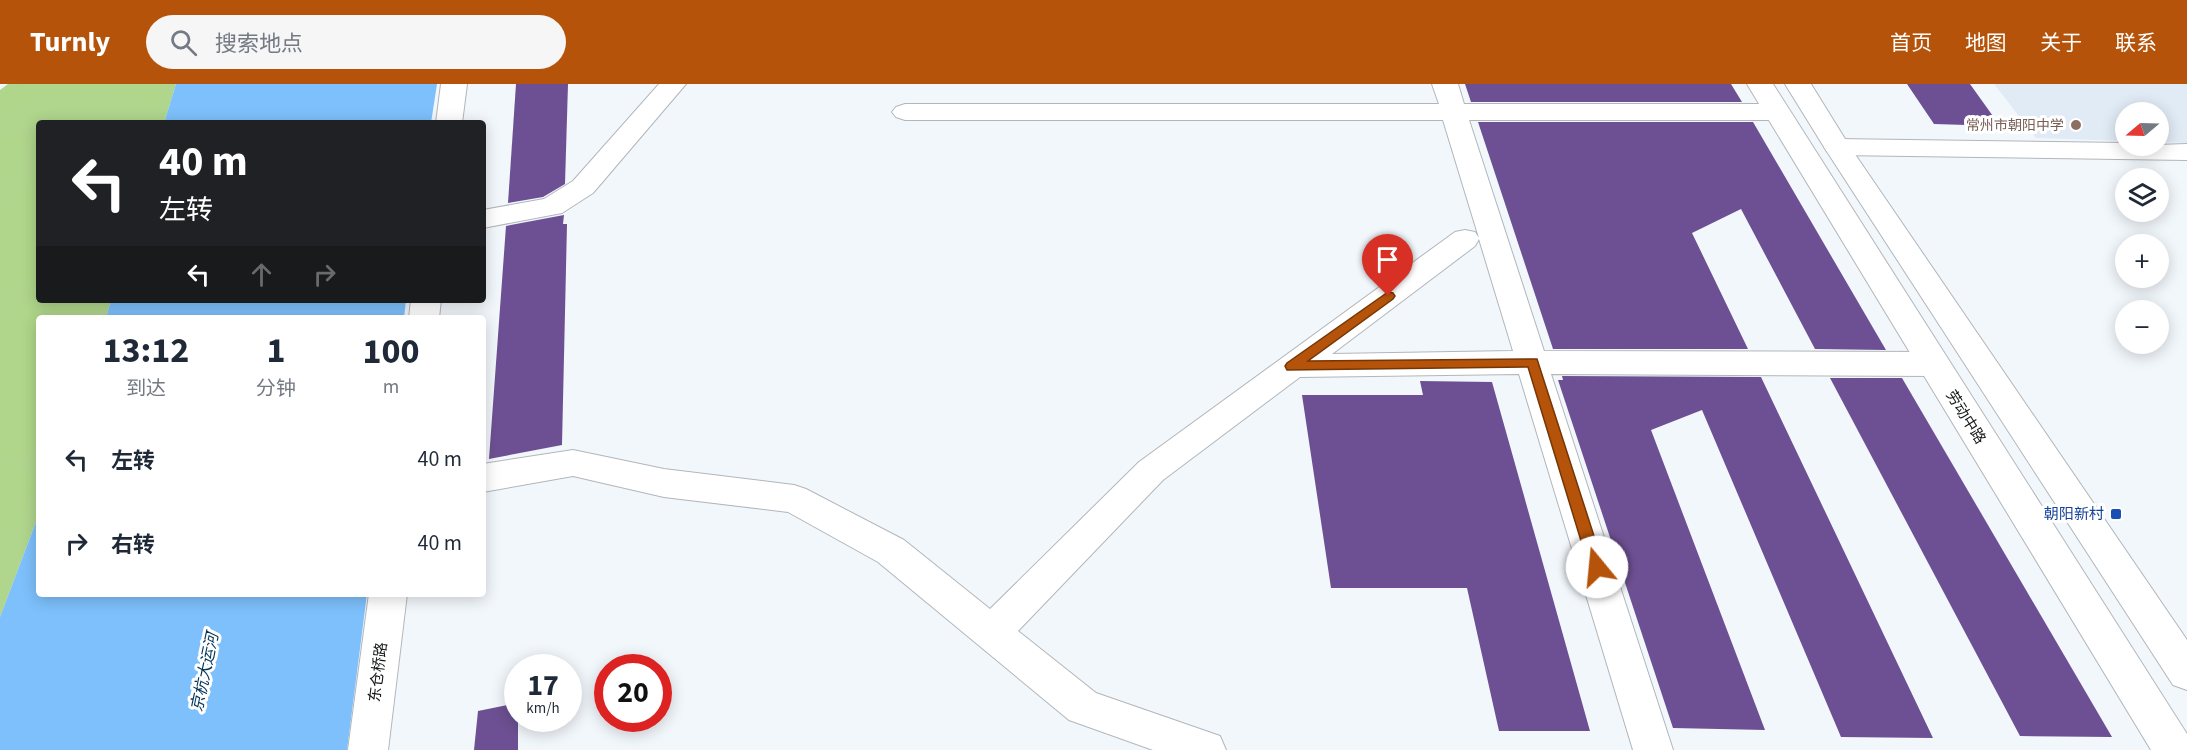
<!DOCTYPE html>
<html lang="zh">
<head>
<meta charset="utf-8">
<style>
  :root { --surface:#fff; --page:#f6f6f7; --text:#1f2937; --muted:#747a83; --accent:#b45309 }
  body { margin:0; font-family:"Source Sans 3","Noto Sans SC",sans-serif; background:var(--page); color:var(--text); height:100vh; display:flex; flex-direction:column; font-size:22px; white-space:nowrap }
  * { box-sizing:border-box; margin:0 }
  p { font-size:20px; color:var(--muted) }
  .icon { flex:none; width:33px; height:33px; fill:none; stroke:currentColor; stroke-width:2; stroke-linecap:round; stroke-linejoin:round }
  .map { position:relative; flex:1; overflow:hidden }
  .panel { position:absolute; left:36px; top:231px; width:450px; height:282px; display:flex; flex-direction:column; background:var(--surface); border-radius:6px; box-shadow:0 3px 15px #0003 }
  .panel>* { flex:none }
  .banner { position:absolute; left:36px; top:36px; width:450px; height:183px; border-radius:6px; box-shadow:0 3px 15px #0003; background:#202124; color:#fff; overflow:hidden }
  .needle { width:39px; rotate:251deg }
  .fabs { position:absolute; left:2115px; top:18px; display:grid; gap:12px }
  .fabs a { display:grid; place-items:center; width:54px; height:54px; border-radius:50%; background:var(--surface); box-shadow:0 3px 15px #0003; font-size:30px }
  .speed { position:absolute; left:504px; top:570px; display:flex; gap:12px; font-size:30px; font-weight:700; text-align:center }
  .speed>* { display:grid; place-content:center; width:78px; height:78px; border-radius:50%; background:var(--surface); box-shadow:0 3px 15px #0003; line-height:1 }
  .speed small { font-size:15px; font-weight:400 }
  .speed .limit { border:9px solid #d22; background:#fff; color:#111 }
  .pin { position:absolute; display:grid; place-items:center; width:51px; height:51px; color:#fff; margin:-62px -26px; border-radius:50% 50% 50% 0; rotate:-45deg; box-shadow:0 0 6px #0007 }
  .pin .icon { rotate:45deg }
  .me { position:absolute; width:66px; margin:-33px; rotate:343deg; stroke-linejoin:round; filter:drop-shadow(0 0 4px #0008) }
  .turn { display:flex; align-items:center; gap:21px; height:126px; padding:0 24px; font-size:27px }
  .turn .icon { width:78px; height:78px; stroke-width:2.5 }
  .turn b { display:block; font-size:42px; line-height:51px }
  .lanes { display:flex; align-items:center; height:57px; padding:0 24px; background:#0003; justify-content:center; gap:30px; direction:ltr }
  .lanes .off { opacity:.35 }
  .eta { display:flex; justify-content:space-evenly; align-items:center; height:102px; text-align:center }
  .eta b { font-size:36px; font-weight:700; line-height:42px }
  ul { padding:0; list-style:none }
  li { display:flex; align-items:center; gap:18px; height:84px; padding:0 24px }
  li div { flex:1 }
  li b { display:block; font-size:22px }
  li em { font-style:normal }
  header { display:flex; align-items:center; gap:36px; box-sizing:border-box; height:84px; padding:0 30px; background:var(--accent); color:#fff }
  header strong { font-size:28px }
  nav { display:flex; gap:33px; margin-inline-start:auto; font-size:21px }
  .search { width:420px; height:54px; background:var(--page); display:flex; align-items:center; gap:15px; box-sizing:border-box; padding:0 21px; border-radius:33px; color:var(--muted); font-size:22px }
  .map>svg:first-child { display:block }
  .built { fill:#e1ebf5 }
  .green { fill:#b0d58d }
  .forest { fill:#afd68a }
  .water { fill:#7dc0fb }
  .building { fill:#6d5093 }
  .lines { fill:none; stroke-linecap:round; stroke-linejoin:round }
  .minor-casing { stroke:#b2b6ba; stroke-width:2 }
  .major-casing { stroke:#b2b6ba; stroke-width:2 }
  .minor { fill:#fff; fill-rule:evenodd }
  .major { fill:#fff; fill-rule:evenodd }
  .route { fill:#b45309; stroke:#753606; stroke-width:1.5 }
  .education-dot { fill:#8d6e63; stroke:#fff; stroke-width:2 }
  .transit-dot { fill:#1a4fb4; stroke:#fff; stroke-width:2 }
  .labels { text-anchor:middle; stroke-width:6; stroke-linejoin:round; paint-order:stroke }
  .far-education-label { font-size:14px; fill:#785e54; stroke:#fff; text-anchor:end }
  .street-label { font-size:15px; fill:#141617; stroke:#fff }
  .transit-label { font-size:15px; fill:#164399; stroke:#fff; text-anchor:end }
  .water-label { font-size:16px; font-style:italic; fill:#003459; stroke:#fff }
</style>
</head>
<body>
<header>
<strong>Turnly</strong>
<div class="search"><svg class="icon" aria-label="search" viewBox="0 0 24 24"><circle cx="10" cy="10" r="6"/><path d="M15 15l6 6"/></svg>搜索地点</div>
<nav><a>首页</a><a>地图</a><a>关于</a><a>联系</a></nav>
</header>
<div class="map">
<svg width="2187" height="666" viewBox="0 0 2187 666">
  <rect width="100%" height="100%" fill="#f2f7fc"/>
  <!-- built -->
  <polygon class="built" points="1994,0 2187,0 2187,59 2159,58 2158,28 2126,28 2125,57 2036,54"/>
  <!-- green -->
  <polygon class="green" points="8,0 176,0 164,39 39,39 39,216 111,216 106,234 39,234 39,430 0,533 0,6"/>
  <!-- forest -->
  <g class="forest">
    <path d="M 20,0 L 165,0 L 159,18 L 141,19 C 118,0 32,16 0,25 L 0,15 Z"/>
    <polygon points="0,50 32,56 0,92"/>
    <polygon points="39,86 39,199 0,200 0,187 9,176 0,176 0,133"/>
    <polygon points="39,201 39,216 98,216 92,234 39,234 39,368 21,372 0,368 0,251"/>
    <polygon points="0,383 30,387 37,395 18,441 0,444"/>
  </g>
  <!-- water -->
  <g class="water">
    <polygon points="176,0 437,0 431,39 164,39"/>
    <polygon points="111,216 406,216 404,234 106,234"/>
    <polygon points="39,430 39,510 367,510 347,666 0,666 0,533"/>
  </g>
  <!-- building -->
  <g class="building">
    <polygon points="516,0 568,0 565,100 543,113 508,119"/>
    <polygon points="1465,0 1731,0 1742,18 1471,18"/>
    <polygon points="1907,0 1970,0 2000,42 1934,40"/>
    <polygon points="1478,38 1753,38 1886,266 1815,265 1741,125 1692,149 1748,265 1553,265"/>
    <polygon points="564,131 563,140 567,140 562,361 489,375 506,142"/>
    <polygon points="1562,292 1761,293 1933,654 1841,653 1702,326 1651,346 1765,646 1673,644 1558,296 1563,296"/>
    <polygon points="1830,294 1902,294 2112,653 2020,652"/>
    <polygon points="1420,297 1492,298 1590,647 1499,647 1467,504 1331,504 1302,311 1423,311"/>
    <polygon points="518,619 518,666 474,666 478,627"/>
  </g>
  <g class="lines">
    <!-- minor casing -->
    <g class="minor-casing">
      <g id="minor">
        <polygon points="441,0 467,0 462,39 436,39"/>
        <polygon points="659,0 686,0 593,109 562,129 483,144 483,126 544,115 573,97"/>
        <path d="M 1432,0 L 1458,0 L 1464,20 L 1776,20 L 1785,23 L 1789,28 L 1785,33 L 1776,36 L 1469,36 L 1544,267 L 1933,268 L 1944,272 L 1949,280 L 1944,288 L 1933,292 L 1551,290 L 1673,666 L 1633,666 L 1519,290 L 1300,293 L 1163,396 L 1018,547 L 1096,609 L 1220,652 L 1226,666 L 1153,666 L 1069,636 L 878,478 L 788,428 L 664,413 L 573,392 L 483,408 L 483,380 L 573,366 L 664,385 L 794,401 L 806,405 L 904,456 L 990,525 L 1139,378 L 1455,148 L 1465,146 L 1475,148 L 1479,154 L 1443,36 L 905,36 L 896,33 L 892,28 L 896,23 L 905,20 L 1439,20 ZM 1479,155 L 1513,267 L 1332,270 L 1475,162 Z"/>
        <polygon points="1837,55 2126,59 2126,62 2187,60 2187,76 1837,71 1828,69 1824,63 1828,57"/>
        <polygon points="411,216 441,216 439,234 409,234"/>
        <polygon points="369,510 407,510 388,666 348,666"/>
      </g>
    </g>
    <!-- major casing -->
    <g class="major-casing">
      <g id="major">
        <polygon points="1747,0 1773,0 2187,650 2187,666 2151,666"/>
        <polygon points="1785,0 1811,0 1850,63 2187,556 2187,606 2173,601 1824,63"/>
      </g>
    </g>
    <!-- minor -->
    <use href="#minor" class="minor"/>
    <!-- major -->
    <use href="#major" class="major"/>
  </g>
  <!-- route -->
  <polygon class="route" points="1388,208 1393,209 1395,212 1393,215 1308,277 1537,275 1604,483 1602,488 1597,490 1591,488 1589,483 1528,283 1287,286 1285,282 1287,279"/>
  <!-- markers -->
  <circle class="education-dot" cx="2076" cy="41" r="6"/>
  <rect class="transit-dot" x="2110" y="424" width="12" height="12" rx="3"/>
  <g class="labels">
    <!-- far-education labels -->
    <g class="far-education-label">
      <text x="2064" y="46">常州市朝阳中学</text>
    </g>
    <!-- street labels -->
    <g class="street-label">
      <text transform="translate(1966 333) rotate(58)" y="5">劳动中路</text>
      <text transform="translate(378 588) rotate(-83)" y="5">东仓桥路</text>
    </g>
    <!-- transit labels -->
    <g class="transit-label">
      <text x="2104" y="435">朝阳新村</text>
    </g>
    <!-- water labels -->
    <g class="water-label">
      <text transform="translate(204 588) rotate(-78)" y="6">京杭大运河</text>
    </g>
  </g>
</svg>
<div class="fabs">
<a><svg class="needle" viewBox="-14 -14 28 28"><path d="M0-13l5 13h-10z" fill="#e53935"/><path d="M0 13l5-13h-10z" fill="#747a83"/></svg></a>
<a><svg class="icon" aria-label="layers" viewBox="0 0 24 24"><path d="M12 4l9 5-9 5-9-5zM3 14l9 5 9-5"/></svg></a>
<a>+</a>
<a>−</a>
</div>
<div class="speed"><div>17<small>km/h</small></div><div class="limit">20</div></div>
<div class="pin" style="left:1388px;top:212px;background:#d93025"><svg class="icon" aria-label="arrive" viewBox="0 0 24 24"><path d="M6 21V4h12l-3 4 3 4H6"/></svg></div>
<svg class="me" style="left:1597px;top:483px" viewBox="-20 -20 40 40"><circle r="19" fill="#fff"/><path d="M0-13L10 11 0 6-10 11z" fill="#b45309"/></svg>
<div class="banner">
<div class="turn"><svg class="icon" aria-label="left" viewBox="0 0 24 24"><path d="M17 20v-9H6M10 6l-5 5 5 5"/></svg><div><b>40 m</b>左转</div></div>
<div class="lanes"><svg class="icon" aria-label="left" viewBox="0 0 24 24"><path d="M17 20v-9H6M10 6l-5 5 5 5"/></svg><svg class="icon off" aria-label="ahead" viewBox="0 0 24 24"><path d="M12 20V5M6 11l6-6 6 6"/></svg><svg class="icon off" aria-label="right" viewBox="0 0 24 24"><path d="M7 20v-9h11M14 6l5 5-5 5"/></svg></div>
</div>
<section class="panel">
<div class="eta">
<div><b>13:12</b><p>到达</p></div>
<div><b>1</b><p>分钟</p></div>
<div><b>100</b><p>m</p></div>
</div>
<ul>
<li><svg class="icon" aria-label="left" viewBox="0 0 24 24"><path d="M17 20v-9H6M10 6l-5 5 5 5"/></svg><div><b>左转</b></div><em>40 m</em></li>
<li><svg class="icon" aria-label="right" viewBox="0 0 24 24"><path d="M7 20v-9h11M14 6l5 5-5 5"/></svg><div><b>右转</b></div><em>40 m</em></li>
</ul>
</section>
</div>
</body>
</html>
